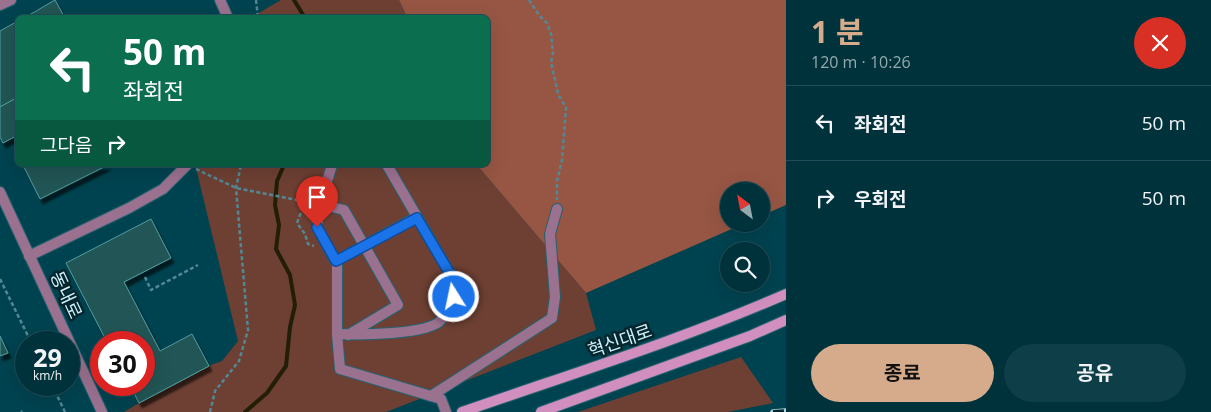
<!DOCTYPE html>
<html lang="ko">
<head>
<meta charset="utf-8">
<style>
  :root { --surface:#00323c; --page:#0e3e47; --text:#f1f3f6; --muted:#95aaaf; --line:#224d56; --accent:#d6ab8b }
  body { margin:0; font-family:"Open Sans","Noto Sans KR",sans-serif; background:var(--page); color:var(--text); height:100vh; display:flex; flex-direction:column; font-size:19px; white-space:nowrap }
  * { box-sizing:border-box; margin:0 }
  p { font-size:16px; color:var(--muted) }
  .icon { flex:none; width:28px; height:28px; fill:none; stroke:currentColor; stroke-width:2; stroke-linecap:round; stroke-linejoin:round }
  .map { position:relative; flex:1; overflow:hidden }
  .drawer { display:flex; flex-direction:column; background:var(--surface); width:425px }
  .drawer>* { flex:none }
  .hud { position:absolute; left:15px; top:15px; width:475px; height:152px; border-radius:8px; box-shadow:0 5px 20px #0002,0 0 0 1px var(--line); background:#0b6e4f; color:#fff; overflow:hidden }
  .needle { width:32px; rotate:328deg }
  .buttons { position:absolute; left:720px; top:182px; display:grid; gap:10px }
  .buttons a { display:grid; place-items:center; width:50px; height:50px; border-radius:50%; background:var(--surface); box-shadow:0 5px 20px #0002,0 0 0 1px var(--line); font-size:25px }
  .speed { position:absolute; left:15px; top:331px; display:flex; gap:10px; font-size:25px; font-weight:700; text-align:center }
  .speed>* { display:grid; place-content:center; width:65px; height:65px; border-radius:50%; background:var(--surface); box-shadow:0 5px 20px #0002,0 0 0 1px var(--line); line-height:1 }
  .speed small { font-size:12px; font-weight:400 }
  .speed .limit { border:8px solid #d22; background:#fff; color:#111 }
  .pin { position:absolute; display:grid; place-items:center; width:42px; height:42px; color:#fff; margin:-51px -21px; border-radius:50% 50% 50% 0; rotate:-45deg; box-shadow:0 0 5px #0007 }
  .pin .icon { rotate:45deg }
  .me { position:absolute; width:55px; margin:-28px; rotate:350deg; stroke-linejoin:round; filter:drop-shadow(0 0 4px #0008) }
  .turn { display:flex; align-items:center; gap:18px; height:105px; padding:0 25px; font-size:22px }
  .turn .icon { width:65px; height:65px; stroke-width:2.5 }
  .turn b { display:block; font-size:35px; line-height:42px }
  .then { display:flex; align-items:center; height:48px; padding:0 25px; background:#0003; gap:10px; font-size:19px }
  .round { display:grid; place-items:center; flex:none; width:52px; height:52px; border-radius:26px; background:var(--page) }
  .summary { display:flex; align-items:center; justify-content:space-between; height:85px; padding:0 25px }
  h1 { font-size:30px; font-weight:700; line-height:38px; color:var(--accent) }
  .cta { display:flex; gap:10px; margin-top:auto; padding:10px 25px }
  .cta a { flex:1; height:58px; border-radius:30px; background:var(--accent); color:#111; font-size:20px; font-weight:700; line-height:58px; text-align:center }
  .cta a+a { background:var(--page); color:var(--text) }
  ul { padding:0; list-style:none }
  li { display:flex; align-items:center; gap:15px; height:75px; padding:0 25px; border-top:1px solid var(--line) }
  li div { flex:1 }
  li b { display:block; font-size:19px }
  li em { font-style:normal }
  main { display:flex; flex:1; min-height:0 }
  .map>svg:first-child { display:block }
  .green { fill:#6e4033 }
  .forest { fill:#975644 }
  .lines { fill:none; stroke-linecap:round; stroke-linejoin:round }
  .stream { stroke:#221e08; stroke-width:4 }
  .building { fill:#215455; stroke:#4f9ea0; filter:url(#shadow) }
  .minor-casing { stroke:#25626f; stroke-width:12 }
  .tertiary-casing { stroke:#25626f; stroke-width:12 }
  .secondary-casing { stroke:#25626f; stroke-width:12 }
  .path { stroke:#528894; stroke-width:2.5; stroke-dasharray:4 2.5; stroke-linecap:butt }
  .minor { stroke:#9b7190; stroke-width:10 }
  .tertiary { stroke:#9b7190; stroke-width:10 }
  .secondary { stroke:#d18fbf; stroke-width:10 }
  .rail-casing { stroke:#abd3de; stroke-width:5.5 }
  .rail { stroke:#06262e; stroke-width:4; stroke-dasharray:11; stroke-linecap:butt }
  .route-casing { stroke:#114b97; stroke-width:12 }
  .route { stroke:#1a73e8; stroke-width:9 }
  .labels { text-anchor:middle; stroke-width:5; stroke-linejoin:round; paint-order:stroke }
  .street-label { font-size:18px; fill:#cef1fb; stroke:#06262e }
</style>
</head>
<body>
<main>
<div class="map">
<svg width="786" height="412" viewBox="0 0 786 412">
  <defs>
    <filter id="shadow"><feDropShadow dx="3" dy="5" stdDeviation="1" flood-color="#0009"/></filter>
  </defs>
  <rect width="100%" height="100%" fill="#004350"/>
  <!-- green -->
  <g class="green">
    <polygon points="281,0 399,0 407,17 252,17"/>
    <polygon points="198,165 477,165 586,293 596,330 386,412 124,412 139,403 208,366 222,361 238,341 196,168"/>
    <polygon points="741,357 773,403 728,412 578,412"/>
  </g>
  <!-- forest -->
  <polygon class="forest" points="399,0 786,0 786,205 761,216 761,191 729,191 729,224 743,224 586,293 477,165 488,165 488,18 407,17"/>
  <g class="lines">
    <!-- stream -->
    <g class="stream">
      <polyline points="294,0 305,18"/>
      <polyline points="245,412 267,393 286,366 290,327 295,305 290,275 276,249 279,225 275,205 277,181 284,165"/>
    </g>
  </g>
  <!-- building -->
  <g class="building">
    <polygon points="55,0 65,18 24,18"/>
    <polygon points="18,21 18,97 0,107 0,31"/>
    <polygon points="18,97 18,135 3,143 0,137 0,107"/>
    <polygon points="23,165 108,165 40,199"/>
    <polygon points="151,219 171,258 124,282 160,351 192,334 209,366 139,403 130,385 144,385 144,342 107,342 66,263"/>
    <polygon points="0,336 8,353 0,356"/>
  </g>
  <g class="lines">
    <!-- minor casing -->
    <g class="minor-casing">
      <g id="minor">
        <polyline points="220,0 228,18"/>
        <polyline points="0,5 11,0"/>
        <path d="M 387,165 L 456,284 C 454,297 450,310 441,320 C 429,335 357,335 337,334 L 340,369 L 441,399 L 446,412"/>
        <polyline points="311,202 320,204 332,165"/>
        <polyline points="29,256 129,208 163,189 187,165"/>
        <polyline points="336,261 417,217"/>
        <polyline points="337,334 337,264 317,227 320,204 344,210 398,305 348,335"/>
        <polyline points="431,396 552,318 555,297 550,234 557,209"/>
      </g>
    </g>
    <!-- tertiary casing -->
    <g class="tertiary-casing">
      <polyline id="tertiary" points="0,192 102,412"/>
    </g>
    <!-- secondary casing -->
    <g class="secondary-casing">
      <g id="secondary">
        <path d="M 462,412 C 571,374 681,340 786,294"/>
        <polyline points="541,412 750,336 786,320"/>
      </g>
    </g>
    <!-- path -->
    <g class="path">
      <polyline points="256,0 258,18"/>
      <polyline points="529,0 539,15 547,23 551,34 553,53 551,62 558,94 566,108 562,160 557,181 557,200"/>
      <polyline points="196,169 236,188 302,201"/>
      <polyline points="303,207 297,223 305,234 308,244 314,246"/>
      <polyline points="145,277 151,290 198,265"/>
      <polyline points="0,279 31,342"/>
      <polyline points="52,385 65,412"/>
      <polyline points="21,411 22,412"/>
      <polyline points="210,412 215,391 239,361 248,330 236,188 241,165"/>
    </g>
    <!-- minor -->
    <use href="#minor" class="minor"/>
    <!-- tertiary -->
    <use href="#tertiary" class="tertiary"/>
    <!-- secondary -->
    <use href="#secondary" class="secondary"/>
    <!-- rail casing -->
    <g class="rail-casing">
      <polyline id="rail" points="773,412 786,411"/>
    </g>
    <!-- rail -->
    <use href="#rail" class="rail"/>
  </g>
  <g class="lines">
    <!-- route casing -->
    <g class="route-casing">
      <polyline id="route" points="317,227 336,261 417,218 456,284 454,297"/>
    </g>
    <!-- route -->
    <use href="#route" class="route"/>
  </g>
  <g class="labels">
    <!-- street labels -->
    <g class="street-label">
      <text transform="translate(66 295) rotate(65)" y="6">동내로</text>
      <text transform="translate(620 341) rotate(-19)" y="6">혁신대로</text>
    </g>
  </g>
</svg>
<div class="buttons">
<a><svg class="needle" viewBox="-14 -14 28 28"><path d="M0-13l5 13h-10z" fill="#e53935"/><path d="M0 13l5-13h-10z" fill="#95aaaf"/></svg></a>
<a><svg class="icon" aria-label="search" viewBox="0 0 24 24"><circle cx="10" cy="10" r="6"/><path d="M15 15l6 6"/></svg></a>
</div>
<div class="speed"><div>29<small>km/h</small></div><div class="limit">30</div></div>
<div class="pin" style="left:317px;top:227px;background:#d93025"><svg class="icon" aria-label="arrive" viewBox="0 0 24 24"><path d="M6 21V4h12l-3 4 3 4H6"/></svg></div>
<svg class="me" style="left:454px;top:297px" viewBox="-20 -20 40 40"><circle r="17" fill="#1a73e8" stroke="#fff" stroke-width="3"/><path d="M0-11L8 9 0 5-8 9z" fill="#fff"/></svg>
<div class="hud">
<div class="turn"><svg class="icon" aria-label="left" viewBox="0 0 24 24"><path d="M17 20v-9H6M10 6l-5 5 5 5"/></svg><div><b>50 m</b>좌회전</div></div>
<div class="then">그다음<svg class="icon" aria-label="right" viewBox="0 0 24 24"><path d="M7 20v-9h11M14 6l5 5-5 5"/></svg></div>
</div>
</div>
<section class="drawer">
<div class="summary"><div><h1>1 분</h1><p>120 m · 10:26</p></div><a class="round" style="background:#d93025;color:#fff"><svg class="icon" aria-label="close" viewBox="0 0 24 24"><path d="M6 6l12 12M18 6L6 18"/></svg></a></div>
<ul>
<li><svg class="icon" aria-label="left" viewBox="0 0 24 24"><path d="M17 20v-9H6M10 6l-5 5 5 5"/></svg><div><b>좌회전</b></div><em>50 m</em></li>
<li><svg class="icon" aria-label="right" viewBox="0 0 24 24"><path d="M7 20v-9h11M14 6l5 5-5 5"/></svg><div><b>우회전</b></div><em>50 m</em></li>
</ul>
<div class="cta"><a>종료</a><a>공유</a></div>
</section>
</main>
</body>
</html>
